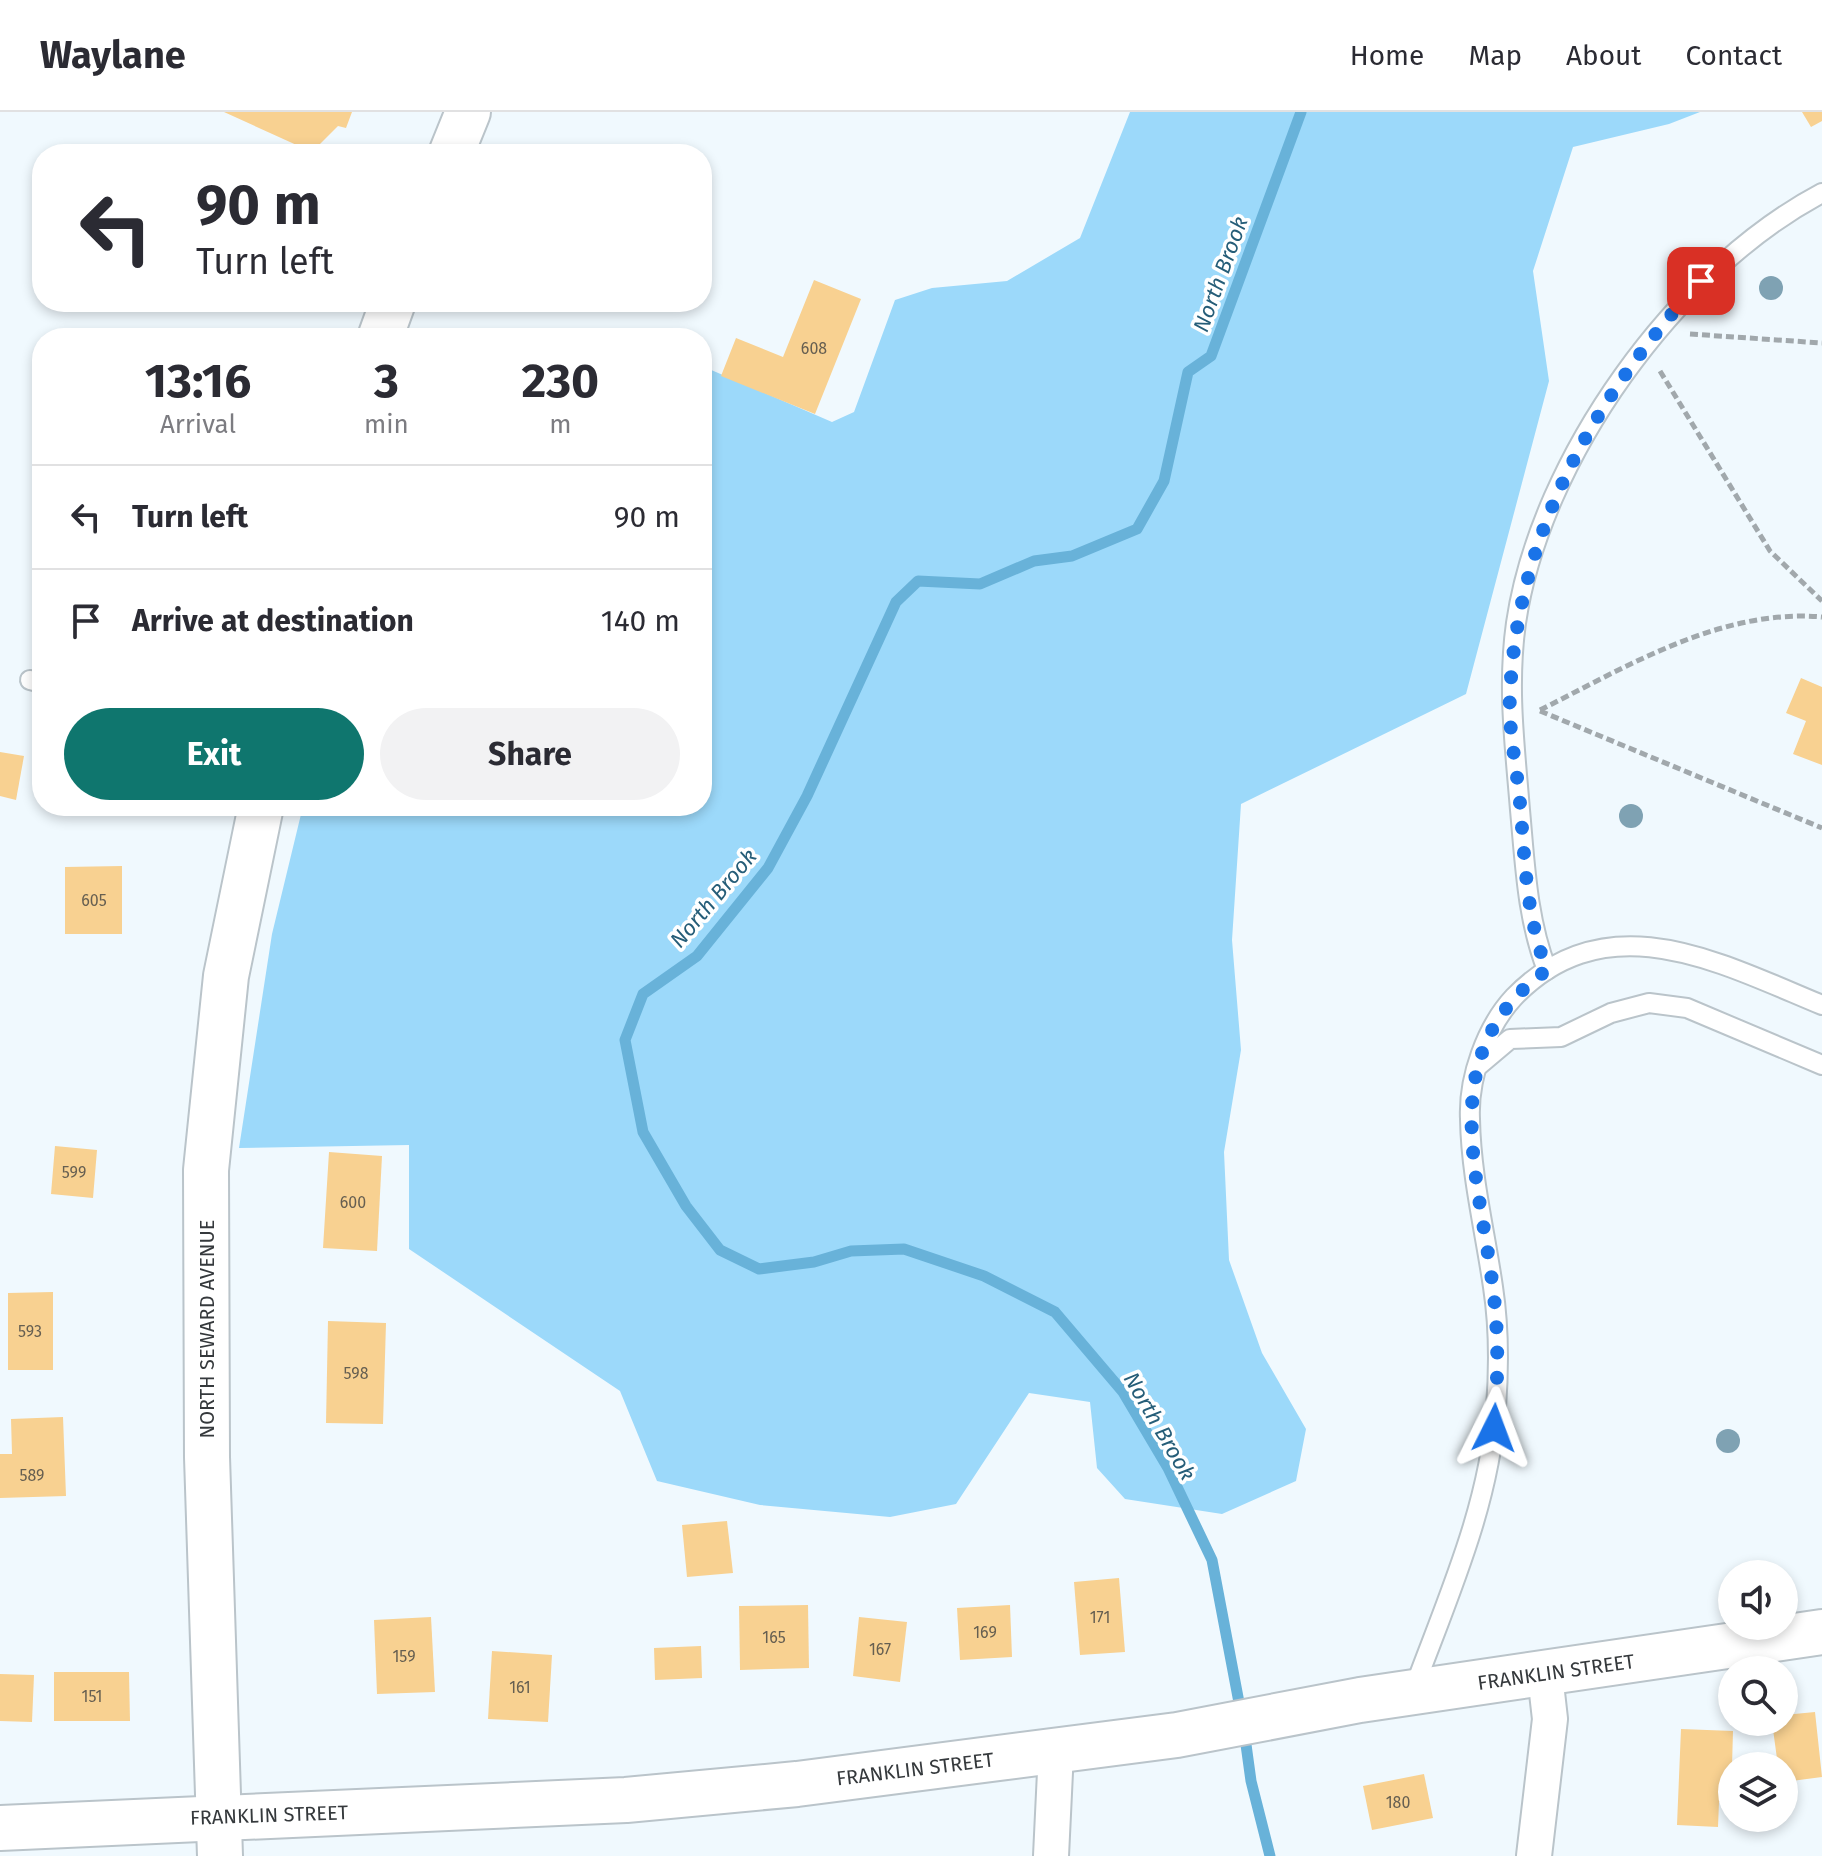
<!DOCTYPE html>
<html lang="en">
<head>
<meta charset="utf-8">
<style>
  :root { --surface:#fff; --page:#f2f2f3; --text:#2b2b33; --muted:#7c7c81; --line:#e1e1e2; --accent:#0f766e }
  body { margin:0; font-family:"Fira Sans",sans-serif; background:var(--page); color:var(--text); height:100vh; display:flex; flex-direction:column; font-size:30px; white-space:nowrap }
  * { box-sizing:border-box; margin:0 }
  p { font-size:26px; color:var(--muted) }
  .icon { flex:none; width:44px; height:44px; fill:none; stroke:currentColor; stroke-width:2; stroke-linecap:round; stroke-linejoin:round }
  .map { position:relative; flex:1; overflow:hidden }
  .sheet { position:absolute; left:32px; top:216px; width:680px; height:488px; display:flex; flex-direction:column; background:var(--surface); border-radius:32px; box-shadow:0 4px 12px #0003 }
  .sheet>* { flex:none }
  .banner { position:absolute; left:32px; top:32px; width:680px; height:168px; border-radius:32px; box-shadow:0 4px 12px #0003; background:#fff; color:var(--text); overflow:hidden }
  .buttons { position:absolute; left:1718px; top:1448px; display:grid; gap:16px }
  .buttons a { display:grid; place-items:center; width:80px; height:80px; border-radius:50%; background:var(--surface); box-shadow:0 4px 12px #0003; font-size:40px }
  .pin { position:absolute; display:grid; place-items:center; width:68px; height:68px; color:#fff; margin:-34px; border-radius:16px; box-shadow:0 4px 12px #0006 }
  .me { position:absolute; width:88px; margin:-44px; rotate:3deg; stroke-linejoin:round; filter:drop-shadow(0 0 6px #0008) }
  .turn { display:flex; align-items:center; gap:28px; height:168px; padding:0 32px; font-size:36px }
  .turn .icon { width:104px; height:104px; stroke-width:2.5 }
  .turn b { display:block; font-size:56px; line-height:68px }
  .eta { display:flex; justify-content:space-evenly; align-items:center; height:136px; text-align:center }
  .eta b { font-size:48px; font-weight:700; line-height:56px }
  .cta { display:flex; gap:16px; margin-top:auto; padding:16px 32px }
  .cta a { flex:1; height:92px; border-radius:48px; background:var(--accent); color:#fff; font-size:32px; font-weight:700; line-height:92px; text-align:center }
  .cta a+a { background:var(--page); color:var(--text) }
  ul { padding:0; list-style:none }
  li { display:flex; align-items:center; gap:24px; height:104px; padding:0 32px; border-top:2px solid var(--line) }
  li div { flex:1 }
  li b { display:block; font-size:30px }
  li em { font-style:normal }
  header { display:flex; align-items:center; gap:48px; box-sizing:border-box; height:112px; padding:0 40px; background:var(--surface); border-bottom:2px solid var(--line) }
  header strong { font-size:38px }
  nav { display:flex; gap:44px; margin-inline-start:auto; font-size:28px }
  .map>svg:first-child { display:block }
  .green { fill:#9cd9fa }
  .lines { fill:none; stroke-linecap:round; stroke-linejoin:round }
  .stream { stroke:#68b2d9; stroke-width:11 }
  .building { fill:#f8d191 }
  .service-casing { stroke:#bac4ca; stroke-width:22 }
  .minor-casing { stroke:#bac4ca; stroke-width:38 }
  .tertiary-casing { stroke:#bac4ca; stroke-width:48 }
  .path { stroke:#a1a8ac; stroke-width:5; stroke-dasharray:8 4; stroke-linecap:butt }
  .service { stroke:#fff; stroke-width:18 }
  .minor { stroke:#fff; stroke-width:34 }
  .tertiary { stroke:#fff; stroke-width:44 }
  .tree { fill:#7fa2b3 }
  .route { stroke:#1a73e8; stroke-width:14; stroke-dasharray:0 25.2 }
  .labels { text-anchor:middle; stroke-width:7; stroke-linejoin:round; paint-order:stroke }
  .number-label { font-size:16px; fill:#665f51 }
  .street-label { font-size:20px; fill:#35393c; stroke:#fff }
  .water-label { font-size:22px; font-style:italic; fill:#255d78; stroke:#fff }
</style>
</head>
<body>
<header>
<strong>Waylane</strong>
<nav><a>Home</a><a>Map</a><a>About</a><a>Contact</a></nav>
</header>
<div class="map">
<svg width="1822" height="1744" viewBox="0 0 1822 1744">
  <rect width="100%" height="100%" fill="#f0f9fe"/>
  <!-- green -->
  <polygon class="green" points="1130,0 1700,0 1669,12 1573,35 1533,159 1549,269 1466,582 1241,692 1232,828 1241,938 1224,1040 1229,1148 1262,1241 1306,1317 1296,1369 1222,1402 1125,1387 1097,1356 1090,1290 1029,1281 956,1392 890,1405 760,1393 657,1369 620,1279 409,1137 409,1033 239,1036 272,822 303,694 702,694 702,254 832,310 854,300 895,188 932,176 1007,169 1080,126"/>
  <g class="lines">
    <!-- stream -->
    <g class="stream">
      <polyline points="1241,1601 1212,1448 1168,1356 1123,1280 1055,1200 984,1164 904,1137 851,1139 814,1150 759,1157 720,1138 686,1094 643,1020 625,928 643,882 697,844 768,756 807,684 896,490 918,469 980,472 1034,449 1072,444 1137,417 1164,369 1188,260 1211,244 1301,0"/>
      <polyline points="1244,1618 1251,1669 1270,1744"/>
    </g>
  </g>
  <!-- building -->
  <g class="building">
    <polygon points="224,0 352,0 346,16 338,14 312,40"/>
    <polygon points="1802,0 1822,0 1822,9 1811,15"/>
    <polygon points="814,168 861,187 815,302 721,264 736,226 783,245"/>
    <polygon points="1801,566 1822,575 1822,653 1793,642 1806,609 1786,601"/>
    <polygon points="0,640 24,644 16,688 0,684"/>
    <polygon points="122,754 122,822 65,822 65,755"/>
    <polygon points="55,1034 97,1038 93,1086 51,1082"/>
    <polygon points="329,1040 382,1044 377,1139 323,1136"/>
    <polygon points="53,1180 53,1258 8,1258 8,1181"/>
    <polygon points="328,1209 386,1211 383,1312 326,1311"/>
    <polygon points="63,1305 66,1384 0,1386 0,1342 12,1342 11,1307"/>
    <polygon points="727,1409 733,1461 687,1465 682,1413"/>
    <polygon points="1119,1466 1125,1540 1080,1543 1074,1470"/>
    <polygon points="808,1493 809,1556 740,1558 739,1494"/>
    <polygon points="1010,1493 1012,1545 960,1548 957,1496"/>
    <polygon points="431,1505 435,1580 377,1582 374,1508"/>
    <polygon points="859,1505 907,1510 900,1570 853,1564"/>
    <polygon points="701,1534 702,1566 655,1568 654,1536"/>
    <polygon points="492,1539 552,1543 548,1610 488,1607"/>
    <polygon points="54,1560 129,1560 130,1609 54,1609"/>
    <polygon points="0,1562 34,1563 32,1610 0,1609"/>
    <polygon points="1815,1600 1822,1665 1784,1670 1784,1654 1778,1654 1772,1610 1784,1610 1784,1603"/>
    <polygon points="1681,1617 1733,1619 1731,1690 1719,1690 1718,1715 1677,1713"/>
    <polygon points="1424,1662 1433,1706 1372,1718 1363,1674"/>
  </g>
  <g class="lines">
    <!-- service casing -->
    <g class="service-casing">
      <g id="service">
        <polyline points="30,568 42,571"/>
        <path d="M 1547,858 C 1527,807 1525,752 1520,698 C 1515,635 1507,575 1516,511 C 1540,347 1676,158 1822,81"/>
        <polyline points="1478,954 1510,927 1561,925 1611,901 1649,891 1687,896 1822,953"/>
        <path d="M 1413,1579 C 1447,1487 1489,1395 1496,1296 C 1499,1256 1499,1214 1493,1175 C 1485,1119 1471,1064 1470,1007 C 1468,966 1486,915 1514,885 C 1607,789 1720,851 1822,893"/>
      </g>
    </g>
    <!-- minor casing -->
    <g class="minor-casing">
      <g id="minor">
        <polyline points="1051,1744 1056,1639"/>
        <polyline points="1534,1744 1550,1607 1545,1563"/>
      </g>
    </g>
    <!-- tertiary casing -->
    <g class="tertiary-casing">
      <g id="tertiary">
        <polyline points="451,42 468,0"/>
        <polyline points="380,226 393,190"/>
        <polyline points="0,1716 626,1688 797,1672 1177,1623 1360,1588 1822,1520"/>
        <polyline points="220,1744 207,1345 206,1058 226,864 261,694"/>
      </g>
    </g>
    <!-- path -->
    <g class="path">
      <polyline points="1690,222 1822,231"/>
      <polyline points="1660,259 1770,439 1822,489"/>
      <path d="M 1540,598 C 1626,555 1722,496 1822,505"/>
      <polyline points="1540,599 1822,716"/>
    </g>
    <!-- service -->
    <use href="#service" class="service"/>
    <!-- minor -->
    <use href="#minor" class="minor"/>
    <!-- tertiary -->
    <use href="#tertiary" class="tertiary"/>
  </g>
  <!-- trees -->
  <g class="tree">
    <circle cx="1771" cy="176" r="12"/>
    <circle cx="1631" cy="704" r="12"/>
    <circle cx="1728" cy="1329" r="12"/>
  </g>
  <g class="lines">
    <!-- route -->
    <path class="route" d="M 1494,1316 C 1498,1270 1499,1223 1493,1177 C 1479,1060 1432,940 1547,858 C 1526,805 1525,748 1520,691 C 1517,656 1508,618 1510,583 C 1517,423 1594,285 1701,169"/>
  </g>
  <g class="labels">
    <!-- number labels -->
    <g class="number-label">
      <text x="814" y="242">608</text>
      <text x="94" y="794">605</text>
      <text x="74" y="1066">599</text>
      <text x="353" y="1096">600</text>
      <text x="30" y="1225">593</text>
      <text x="356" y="1267">598</text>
      <text x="32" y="1369">589</text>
      <text x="1100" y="1511">171</text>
      <text x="985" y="1526">169</text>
      <text x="774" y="1531">165</text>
      <text x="880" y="1543">167</text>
      <text x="404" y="1550">159</text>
      <text x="520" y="1581">161</text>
      <text x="92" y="1590">151</text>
      <text x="1398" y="1696">180</text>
    </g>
    <!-- street labels -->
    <g class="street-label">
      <text transform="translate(207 1217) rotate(-90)" y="7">NORTH SEWARD AVENUE</text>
      <text transform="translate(1556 1560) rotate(-8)" y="7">FRANKLIN STREET</text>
      <text transform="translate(915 1657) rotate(-7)" y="7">FRANKLIN STREET</text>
      <text transform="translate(269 1703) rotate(-2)" y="7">FRANKLIN STREET</text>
    </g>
    <!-- water labels -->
    <g class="water-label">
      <text transform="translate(1220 162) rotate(-70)" y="8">North Brook</text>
      <text transform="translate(713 786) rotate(-50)" y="8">North Brook</text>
      <text transform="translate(1160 1314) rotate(60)" y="8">North Brook</text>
    </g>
  </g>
</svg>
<div class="buttons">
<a><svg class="icon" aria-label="sound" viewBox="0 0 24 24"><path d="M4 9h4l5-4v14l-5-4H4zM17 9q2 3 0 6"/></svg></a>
<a><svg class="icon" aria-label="search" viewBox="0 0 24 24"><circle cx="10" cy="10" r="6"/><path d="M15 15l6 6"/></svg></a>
<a><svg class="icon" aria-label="layers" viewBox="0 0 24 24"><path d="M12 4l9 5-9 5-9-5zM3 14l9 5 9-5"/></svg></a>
</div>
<div class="pin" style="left:1701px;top:169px;background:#d93025"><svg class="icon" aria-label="arrive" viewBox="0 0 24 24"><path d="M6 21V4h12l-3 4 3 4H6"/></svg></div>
<svg class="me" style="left:1494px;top:1316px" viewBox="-20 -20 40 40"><path d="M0-17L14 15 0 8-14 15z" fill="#1a73e8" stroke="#fff" stroke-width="4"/></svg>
<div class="banner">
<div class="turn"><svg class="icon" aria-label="left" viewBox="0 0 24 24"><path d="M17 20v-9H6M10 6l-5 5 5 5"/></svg><div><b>90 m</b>Turn left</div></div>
</div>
<section class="sheet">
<div class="eta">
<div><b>13:16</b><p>Arrival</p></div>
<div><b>3</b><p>min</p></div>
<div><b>230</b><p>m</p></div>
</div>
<ul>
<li><svg class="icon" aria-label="left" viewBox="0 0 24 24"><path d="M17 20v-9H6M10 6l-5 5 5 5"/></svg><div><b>Turn left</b></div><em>90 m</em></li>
<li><svg class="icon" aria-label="arrive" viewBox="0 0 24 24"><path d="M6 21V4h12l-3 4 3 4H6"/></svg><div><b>Arrive at destination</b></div><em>140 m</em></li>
</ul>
<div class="cta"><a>Exit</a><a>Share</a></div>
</section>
</div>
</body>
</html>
